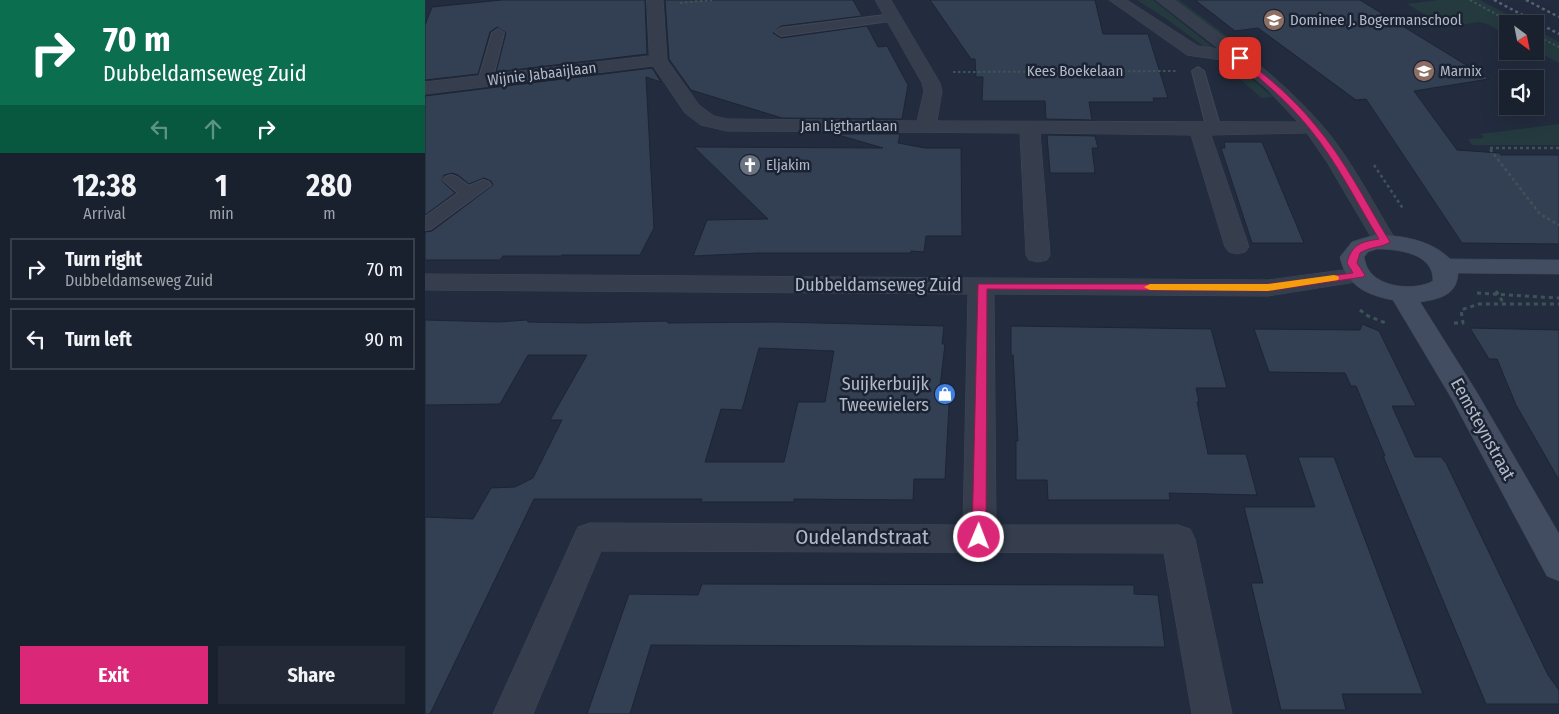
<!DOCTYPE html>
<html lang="en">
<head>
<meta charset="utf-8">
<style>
  :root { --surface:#1a212e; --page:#232936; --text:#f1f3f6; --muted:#9fa3aa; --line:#383e4a; --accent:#db2777 }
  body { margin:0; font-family:"Fira Sans Condensed",sans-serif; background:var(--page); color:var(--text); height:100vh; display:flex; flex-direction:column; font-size:19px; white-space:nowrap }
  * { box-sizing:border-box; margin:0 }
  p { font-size:16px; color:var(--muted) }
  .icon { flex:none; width:28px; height:28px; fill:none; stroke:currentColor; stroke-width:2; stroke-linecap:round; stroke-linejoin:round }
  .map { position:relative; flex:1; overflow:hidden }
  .details { display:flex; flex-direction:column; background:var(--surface); width:425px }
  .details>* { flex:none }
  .guide { background:#0b6e4f; color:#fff; overflow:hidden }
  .needle { width:32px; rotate:148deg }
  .buttons { position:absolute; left:1074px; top:15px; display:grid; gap:10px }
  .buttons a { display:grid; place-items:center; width:45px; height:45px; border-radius:0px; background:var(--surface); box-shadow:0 5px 20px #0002,0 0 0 1px var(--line); font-size:25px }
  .pin { position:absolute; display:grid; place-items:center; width:42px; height:42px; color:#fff; margin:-21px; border-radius:10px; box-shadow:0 2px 8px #0006 }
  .me { position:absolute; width:55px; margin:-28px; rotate:1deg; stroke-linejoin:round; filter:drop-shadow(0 0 4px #0008) }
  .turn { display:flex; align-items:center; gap:18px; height:105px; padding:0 20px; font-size:22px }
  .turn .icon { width:65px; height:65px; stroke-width:2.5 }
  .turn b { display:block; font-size:35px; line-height:42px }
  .lanes { display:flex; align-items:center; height:48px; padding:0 20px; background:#0003; justify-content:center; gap:25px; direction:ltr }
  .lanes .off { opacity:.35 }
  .eta { display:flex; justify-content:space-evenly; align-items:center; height:85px; text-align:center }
  .eta b { font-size:30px; font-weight:700; line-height:35px }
  .primary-button { display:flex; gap:10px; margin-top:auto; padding:10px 20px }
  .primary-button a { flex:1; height:58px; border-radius:0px; background:var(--accent); color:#fff; font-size:20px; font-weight:700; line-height:58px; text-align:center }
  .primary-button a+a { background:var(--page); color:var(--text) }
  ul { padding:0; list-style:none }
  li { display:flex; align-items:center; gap:15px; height:62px; margin:0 10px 8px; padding:0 10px; border:2px solid var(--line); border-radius:0px }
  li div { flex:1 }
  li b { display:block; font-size:19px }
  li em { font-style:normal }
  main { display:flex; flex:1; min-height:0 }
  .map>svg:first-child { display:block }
  .green { fill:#243a3f }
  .building { fill:#334054; stroke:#1d2535; fill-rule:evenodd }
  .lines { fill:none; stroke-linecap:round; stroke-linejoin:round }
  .lane-casing { stroke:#3f4757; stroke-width:2 }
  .street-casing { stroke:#3f4757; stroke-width:1 }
  .secondary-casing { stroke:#3f4757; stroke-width:1 }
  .path-far2 { stroke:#3d5457; stroke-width:2; stroke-dasharray:2.5 2.5; stroke-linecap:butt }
  .path-far1 { stroke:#3d5457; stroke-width:2.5; stroke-dasharray:3 3; stroke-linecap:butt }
  .path { stroke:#3d5457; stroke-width:3; stroke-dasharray:4 4; stroke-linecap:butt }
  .lane { fill:#363e4e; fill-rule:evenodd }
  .street { fill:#363e4e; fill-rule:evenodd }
  .secondary { fill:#434d61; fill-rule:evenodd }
  .rail { stroke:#576275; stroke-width:2.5; stroke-dasharray:3 3; stroke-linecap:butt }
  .route { fill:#db2777; stroke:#8e194d }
  .slow { fill:#f59e0b }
  .labels { text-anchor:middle; stroke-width:5; stroke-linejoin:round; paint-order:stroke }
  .far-poi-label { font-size:15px; fill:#b1b9c9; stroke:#1b2333; text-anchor:start }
  .far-street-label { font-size:15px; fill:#b1b9c9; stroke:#1b2333 }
  .street-label { font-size:18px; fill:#b1b9c9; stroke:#1b2333 }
  .poi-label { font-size:18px; fill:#b1b9c9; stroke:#1b2333; text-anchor:end }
  .near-street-label { font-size:21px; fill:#b1b9c9; stroke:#1b2333 }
</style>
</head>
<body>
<main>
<section class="details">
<div class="guide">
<div class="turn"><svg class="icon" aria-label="right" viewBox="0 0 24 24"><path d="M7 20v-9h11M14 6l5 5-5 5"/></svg><div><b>70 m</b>Dubbeldamseweg Zuid</div></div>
<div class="lanes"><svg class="icon off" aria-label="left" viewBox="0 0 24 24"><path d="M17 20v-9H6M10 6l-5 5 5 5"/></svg><svg class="icon off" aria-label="ahead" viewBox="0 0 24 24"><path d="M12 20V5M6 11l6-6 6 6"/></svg><svg class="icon" aria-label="right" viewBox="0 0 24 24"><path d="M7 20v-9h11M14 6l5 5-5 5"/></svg></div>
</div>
<div class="eta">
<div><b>12:38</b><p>Arrival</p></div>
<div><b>1</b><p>min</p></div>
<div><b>280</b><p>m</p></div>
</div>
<ul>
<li><svg class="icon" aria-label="right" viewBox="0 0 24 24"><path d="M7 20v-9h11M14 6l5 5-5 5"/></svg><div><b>Turn right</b><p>Dubbeldamseweg Zuid</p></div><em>70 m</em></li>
<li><svg class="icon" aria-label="left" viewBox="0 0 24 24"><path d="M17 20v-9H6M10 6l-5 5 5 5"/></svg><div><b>Turn left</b></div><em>90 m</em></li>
</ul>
<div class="primary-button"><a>Exit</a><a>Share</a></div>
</section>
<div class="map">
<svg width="1134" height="714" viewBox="0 0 1134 714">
  <rect width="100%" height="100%" fill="#222c3e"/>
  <!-- green -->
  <g class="green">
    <polygon points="712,0 728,0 790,49 781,48 743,20"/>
    <polygon points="748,0 754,0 827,55 823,55"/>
    <polygon points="1014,0 1055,0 1100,24 1082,24 1082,35 1062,24 1054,22 1021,27 982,4"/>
    <polygon points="1110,29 1134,42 1134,63 1110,50"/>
    <polygon points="791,57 800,57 848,97 836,98"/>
    <polygon points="1134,124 1134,145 1047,145 1043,139 1059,138 1056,134"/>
  </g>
  <!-- building -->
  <g class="building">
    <polygon points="77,0 220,0 222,54 71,72 81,33 72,27 65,32 53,74 0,80 0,25 7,7"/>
    <polygon points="240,0 428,0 437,16 356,26 348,33 356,38 442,26 453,47 462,46 483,85 477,119 357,118 266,90 244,59"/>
    <polygon points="505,0 670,0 678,34 723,34 743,98 728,98 729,102 664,102 667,120 621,119 620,101 557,101 558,77 551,77 550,59 546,59"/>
    <polygon points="770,0 935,0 1064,79 989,91 1032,150 1074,153 1076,155 1134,155 1134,244 1037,243 941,99 931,100 833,28 810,31"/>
    <polygon points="227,68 236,82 221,77 229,228 215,255 137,255 136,256 78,256 75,260 0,260 0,232 7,231 68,185 66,181 59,178 44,184 33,175 27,173 19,175 17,181 30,193 0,215 0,96"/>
    <polygon points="410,134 475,134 473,143 500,148 536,148 537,236 501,236 499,252 486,251 486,253 333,253 268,256 282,220 343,219 269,147 458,148"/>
    <polygon points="622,135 670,136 673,148 667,148 670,173 625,173"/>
    <polygon points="799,142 837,142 879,243 827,243 796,148 800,148"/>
    <path d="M 0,320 L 74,322 L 102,320 L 103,322 L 158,323 L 242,321 L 243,323 L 352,322 L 519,326 L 517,344 L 520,344 L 515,387 L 525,387 L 520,479 L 489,479 L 488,500 L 369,499 L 369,502 L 276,502 L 277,499 L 109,499 L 5,714 L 0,714 L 0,517 L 48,519 L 66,488 L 90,487 L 108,478 L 137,420 L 125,420 L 162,355 L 103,355 L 75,404 L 0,405 ZM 334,348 L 409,351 L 400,402 L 373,402 L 359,462 L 280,462 L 296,409 L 317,410 Z"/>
    <polygon points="937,324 954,331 991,406 967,406 990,457 1016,457 1021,463 1123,675 1134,690 1134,704 1061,704 958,456 960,456 931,386 926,386 920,373 844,372 829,329 935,330"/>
    <polygon points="586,326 786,329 802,388 771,388 774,402 772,402 783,454 821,454 832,495 744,493 745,500 623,500 622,480 591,480 591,441 593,441 588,355 586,355"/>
    <polygon points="1045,328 1134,330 1134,480 1091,405 1072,359 1064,359"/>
    <polygon points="873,457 909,457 998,694 917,694 921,710 856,710 826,583 838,583 819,507 890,507"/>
    <polygon points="277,584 709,585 709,594 733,595 740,647 226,645 205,714 162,714 204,594 273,595"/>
  </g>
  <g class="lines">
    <!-- lane casing -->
    <g class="lane-casing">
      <g id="lane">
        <polygon points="468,14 472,16 474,18 472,20 356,36 350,32 356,28"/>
        <polygon points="73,29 79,33 67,81 65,84 55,84 53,81 67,33"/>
        <polygon points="773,67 779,71 796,129 794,132 784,132 782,129 767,71"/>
        <polygon points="26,175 32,177 44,186 58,180 64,182 66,185 6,229 0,230 0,217 33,193 18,180 20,177"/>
      </g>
    </g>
    <!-- street casing -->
    <g class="street-casing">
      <g id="street">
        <path d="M 222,0 L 238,0 L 242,60 L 274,105 L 289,116 L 302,119 L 492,121 L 499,91 L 497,83 L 450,0 L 466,0 L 515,83 L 517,91 L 512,121 L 873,122 L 841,88 L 810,62 L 762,55 L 684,0 L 702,0 L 773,46 L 794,49 L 731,0 L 749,0 C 800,38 853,75 895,123 C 926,158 947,202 972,242 L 968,247 L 960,249 L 952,247 L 902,162 L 882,133 L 786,135 L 824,247 L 820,252 L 812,254 L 804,252 L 800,247 L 766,135 L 615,133 L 625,255 L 622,260 L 613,262 L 604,260 L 601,255 L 595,133 L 302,131 L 276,125 L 260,113 L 228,66 L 0,94 L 0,82 L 224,56 Z"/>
        <polygon points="934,268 943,270 946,275 943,280 843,296 569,294 571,525 753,525 765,529 770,539 807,714 767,714 739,553 176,551 108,714 68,714 153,527 165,523 538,525 543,294 0,290 0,274 843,280"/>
      </g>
    </g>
    <!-- secondary casing -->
    <g class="secondary-casing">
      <path id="secondary" d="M 950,235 C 976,235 1006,240 1025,259 L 1134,260 L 1134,274 L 1033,273 C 1032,296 1013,299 995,302 L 1051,391 L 1134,534 L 1134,581 L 1122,576 L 1027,399 L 968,300 C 941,295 921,285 915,257 L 927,242 ZM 952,249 C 973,249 1009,253 1008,281 C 990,291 954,288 943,269 C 941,266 940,261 939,257 L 943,252 Z"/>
    </g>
    <!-- path-far2 -->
    <g class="path-far2">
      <polyline points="1045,0 1089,24"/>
      <polyline points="255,3 287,0"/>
      <polyline points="1110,35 1134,47"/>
      <polyline points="528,72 751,71"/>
    </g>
    <!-- path-far1 -->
    <g class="path-far1">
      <polyline points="1134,148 1064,148 1115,214 1134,225"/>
      <polyline points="949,165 979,210"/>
    </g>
    <!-- path -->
    <g class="path">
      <polyline points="1071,291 1079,304"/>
      <polyline points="1052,293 1134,298"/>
      <polyline points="935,310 943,316 963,324"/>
      <polyline points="1029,323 1038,323 1036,310 1054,304 1134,304"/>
    </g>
    <!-- lane -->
    <use href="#lane" class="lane"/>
    <!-- street -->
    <use href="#street" class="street"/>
    <!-- secondary -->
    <use href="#secondary" class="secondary"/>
    <!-- rail -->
    <g class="rail">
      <polyline points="1069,0 1134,34"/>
      <polyline points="1101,0 1134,17"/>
    </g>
  </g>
  <!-- route -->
  <path class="route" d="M 812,57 L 817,57 C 843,77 869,99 890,125 C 920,160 941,203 965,242 C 957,248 946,246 935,253 L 932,263 L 940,275 L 938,277 L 843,291 L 562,289 L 561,537 L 559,541 L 554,543 L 549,541 L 547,537 L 553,284 L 843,284 L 928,273 L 922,263 C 927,244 936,242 954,239 C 932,203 912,162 885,129 C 864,103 838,80 812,60 Z"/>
  <!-- slow -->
  <polygon class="slow" points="909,275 913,276 914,278 913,280 843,291 725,290 719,287 725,284 843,284"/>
  <!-- icons -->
  <defs>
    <g id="school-disc" transform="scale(1.125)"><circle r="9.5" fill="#8d6e63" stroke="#1b2333"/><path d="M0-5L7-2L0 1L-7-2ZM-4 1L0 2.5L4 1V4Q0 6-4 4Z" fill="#fff"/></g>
    <g id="church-disc" transform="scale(1.125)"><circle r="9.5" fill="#6b7280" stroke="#1b2333"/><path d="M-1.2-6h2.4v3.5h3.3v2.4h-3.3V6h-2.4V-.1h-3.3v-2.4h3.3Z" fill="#fff"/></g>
    <g id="shop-disc" transform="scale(1.125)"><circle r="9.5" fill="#3f7fe0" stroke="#1b2333"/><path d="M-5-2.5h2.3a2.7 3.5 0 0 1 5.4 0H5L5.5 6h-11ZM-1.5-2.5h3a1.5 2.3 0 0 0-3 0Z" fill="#fff"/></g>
  </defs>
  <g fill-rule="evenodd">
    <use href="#school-disc" x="849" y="20"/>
    <use href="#school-disc" x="999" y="71"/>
    <use href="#church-disc" x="325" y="165"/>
    <use href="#shop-disc" x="520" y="394"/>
  </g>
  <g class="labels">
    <!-- far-poi labels -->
    <g class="far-poi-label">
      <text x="865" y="25">Dominee J. Bogermanschool</text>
      <text x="1015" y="76">Marnix</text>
      <text x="341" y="170">Eljakim</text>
    </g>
    <!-- far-street labels -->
    <g class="far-street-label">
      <text x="650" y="76">Kees Boekelaan</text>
      <text transform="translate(117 74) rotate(-7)" y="5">Wijnie Jabaaijlaan</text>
      <text x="424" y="131">Jan Ligthartlaan</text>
    </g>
    <!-- street labels -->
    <g class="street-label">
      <text x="453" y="291">Dubbeldamseweg Zuid</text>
      <text transform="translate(1058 429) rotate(61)" y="6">Eemsteynstraat</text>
    </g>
    <!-- poi labels -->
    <g class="poi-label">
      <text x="504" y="390">Suijkerbuijk<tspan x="504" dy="21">Tweewielers</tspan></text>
    </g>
    <!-- near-street labels -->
    <g class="near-street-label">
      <text x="437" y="544">Oudelandstraat</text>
    </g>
  </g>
</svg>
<div class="buttons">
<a><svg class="needle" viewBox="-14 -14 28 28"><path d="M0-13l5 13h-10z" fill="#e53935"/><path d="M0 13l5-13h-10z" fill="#9fa3aa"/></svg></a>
<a><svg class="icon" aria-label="sound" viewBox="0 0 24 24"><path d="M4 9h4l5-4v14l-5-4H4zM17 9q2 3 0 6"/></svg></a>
</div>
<div class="pin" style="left:815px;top:58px;background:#d93025"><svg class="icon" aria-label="arrive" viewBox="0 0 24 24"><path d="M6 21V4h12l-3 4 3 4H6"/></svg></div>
<svg class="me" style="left:554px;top:537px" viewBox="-20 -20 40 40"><circle r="17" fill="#db2777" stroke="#fff" stroke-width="3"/><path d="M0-11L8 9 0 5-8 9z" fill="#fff"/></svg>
</div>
</main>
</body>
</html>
